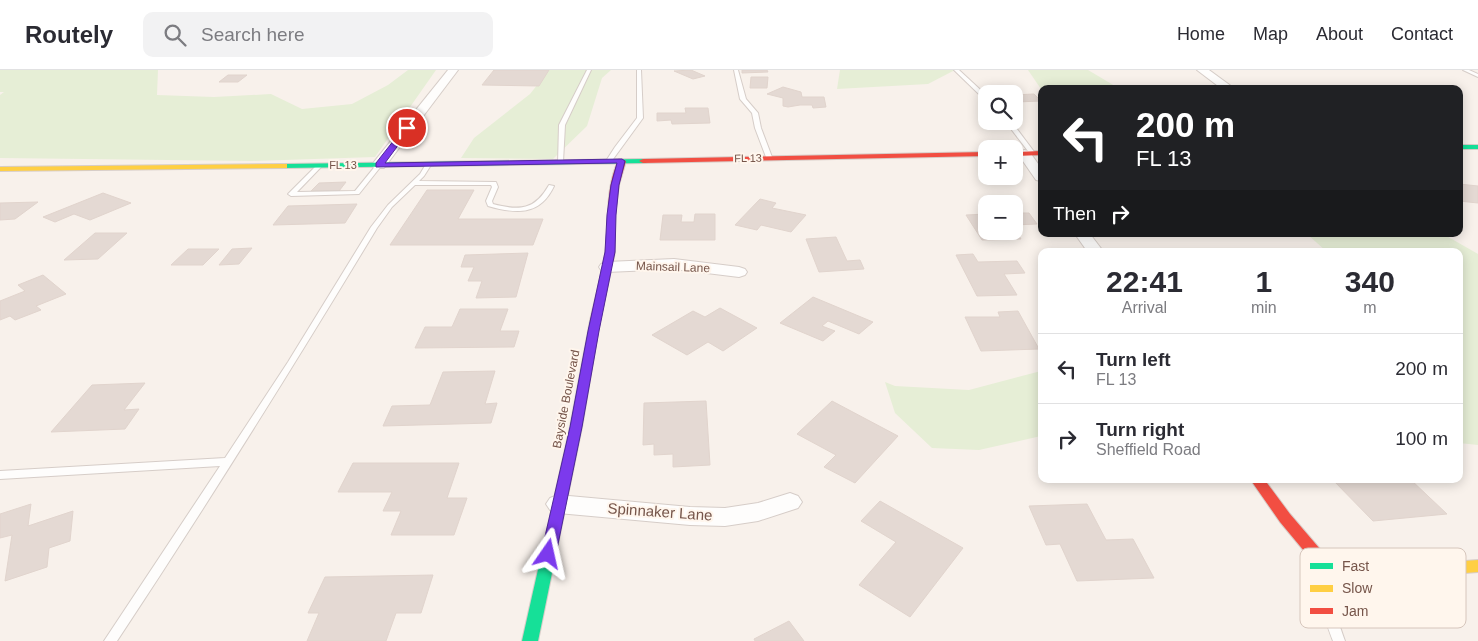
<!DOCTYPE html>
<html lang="en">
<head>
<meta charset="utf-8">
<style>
  :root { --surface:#fff; --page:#f2f2f3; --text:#2b2b33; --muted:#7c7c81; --line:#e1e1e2 }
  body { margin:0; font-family:Helvetica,sans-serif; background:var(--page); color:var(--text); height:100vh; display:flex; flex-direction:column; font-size:19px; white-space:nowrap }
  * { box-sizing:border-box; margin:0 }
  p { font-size:16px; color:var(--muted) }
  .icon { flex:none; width:28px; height:28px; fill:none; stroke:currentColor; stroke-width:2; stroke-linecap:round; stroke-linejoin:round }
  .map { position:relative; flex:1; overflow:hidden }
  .panel { position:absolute; left:1038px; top:178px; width:425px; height:235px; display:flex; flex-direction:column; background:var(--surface); border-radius:10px; box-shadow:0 2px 12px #0003 }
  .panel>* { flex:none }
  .banner { position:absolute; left:1038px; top:15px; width:425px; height:152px; border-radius:10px; box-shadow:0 2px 12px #0003; background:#202124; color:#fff; overflow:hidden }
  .tools { position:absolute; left:978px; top:15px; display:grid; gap:10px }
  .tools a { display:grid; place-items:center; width:45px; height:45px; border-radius:10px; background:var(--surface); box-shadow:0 2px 12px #0003; font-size:25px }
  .pin { position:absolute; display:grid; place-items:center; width:42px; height:42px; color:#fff; margin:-21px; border:2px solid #fff; border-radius:50%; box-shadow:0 1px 5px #0007 }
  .me { position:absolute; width:55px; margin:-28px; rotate:11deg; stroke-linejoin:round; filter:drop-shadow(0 0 4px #0008) }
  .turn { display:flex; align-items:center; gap:18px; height:105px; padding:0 15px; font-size:22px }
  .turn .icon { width:65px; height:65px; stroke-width:2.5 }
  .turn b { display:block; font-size:35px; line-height:42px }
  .then { display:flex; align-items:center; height:48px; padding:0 15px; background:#0003; gap:10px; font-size:19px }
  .eta { display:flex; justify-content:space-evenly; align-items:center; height:85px; text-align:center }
  .eta b { font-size:30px; font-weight:700; line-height:35px }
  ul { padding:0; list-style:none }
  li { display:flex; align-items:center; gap:15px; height:70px; padding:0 15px; border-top:1px solid var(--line) }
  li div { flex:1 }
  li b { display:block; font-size:19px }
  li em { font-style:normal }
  header { display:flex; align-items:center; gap:30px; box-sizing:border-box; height:70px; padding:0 25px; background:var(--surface); border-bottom:1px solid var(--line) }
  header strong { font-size:24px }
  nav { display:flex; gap:28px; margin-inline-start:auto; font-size:18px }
  .search { width:350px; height:45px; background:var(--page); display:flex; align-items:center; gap:12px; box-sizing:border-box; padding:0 18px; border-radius:10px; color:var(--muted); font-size:19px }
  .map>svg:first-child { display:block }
  .green { fill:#e6eed6 }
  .building { fill:#e4d9d3; stroke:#e1d4cd }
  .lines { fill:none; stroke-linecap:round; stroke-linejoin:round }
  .lane-casing { stroke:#d6cdc8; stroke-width:2 }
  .street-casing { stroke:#d6cdc8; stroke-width:2 }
  .fast-casing { stroke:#d7cdc8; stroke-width:2 }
  .slow-casing { stroke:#d7cdc8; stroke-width:2 }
  .jam-casing { stroke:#d7cdc8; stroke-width:2 }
  .lane { fill:#fefdfc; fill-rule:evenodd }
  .street { fill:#fefdfc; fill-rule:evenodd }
  .fast { fill:#16e098; fill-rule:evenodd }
  .slow { fill:#ffcf43; fill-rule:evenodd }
  .jam { fill:#f24e42; fill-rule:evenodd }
  .route { fill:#7c3aed; stroke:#51269a }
  .labels { text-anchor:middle; stroke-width:4; stroke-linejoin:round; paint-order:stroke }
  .far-street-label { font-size:11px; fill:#76554a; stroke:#fff6ed }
  .street-label { font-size:12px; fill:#76554a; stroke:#fff6ed }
  .near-street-label { font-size:15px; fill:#76554a; stroke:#fff6ed }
  .key { fill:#fff6ed; stroke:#d6c6bc; stroke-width:1 }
  .key-label { font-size:14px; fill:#76554a }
</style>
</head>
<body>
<header>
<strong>Routely</strong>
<div class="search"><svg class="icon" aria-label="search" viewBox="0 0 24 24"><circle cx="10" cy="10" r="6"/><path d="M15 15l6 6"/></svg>Search here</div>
<nav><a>Home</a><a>Map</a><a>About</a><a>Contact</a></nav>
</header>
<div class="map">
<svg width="1478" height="571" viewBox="0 0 1478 571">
  <rect width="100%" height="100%" fill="#f8f1eb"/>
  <!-- green -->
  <g class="green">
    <polygon points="0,0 158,0 157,25 214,27 271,24 302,39 352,34 388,15 408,0 436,0 375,87 252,91 0,88 0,25 4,22 0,22"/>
    <polygon points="549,0 611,0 602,8 587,56 553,89 461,88 474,68 530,24"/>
    <polygon points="840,0 955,0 928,14 837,19"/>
    <polygon points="1028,0 1088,0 1120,19 1041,19"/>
    <polygon points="1307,164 1443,164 1478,184 1478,375 1459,373 1459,181 1326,181"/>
    <polygon points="1041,301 1041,366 979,380 932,378 895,343 885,312 895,316 969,320"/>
  </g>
  <!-- building -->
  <g class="building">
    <polygon points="494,0 549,0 539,16 482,15"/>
    <polygon points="691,0 705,6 693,9 674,1"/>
    <polygon points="742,0 767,0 768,2 742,3"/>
    <polygon points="228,5 247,5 238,12 219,12"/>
    <polygon points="751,7 768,7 767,18 750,18"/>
    <polygon points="783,17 801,22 802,27 824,27 826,37 813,38 812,35 800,35 788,37 783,36 783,28 767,24"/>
    <polygon points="1034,24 1041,31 1016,32 1014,30 1014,25"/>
    <polygon points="685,38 708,38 710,53 672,54 671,50 657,51 657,43 686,43"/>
    <polygon points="346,112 339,121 311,121 319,113"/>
    <polygon points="1459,114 1478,116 1478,133 1459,131"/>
    <polygon points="427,120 474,120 458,149 543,149 533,175 390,175"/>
    <polygon points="103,123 131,133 90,150 74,144 55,152 43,147"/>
    <polygon points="760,129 776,133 772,138 806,145 791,162 761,155 757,160 735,155"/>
    <polygon points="38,132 15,149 0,150 0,133"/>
    <polygon points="357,134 345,153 273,155 288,136"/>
    <polygon points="1014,143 1029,143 1037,154 1014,155"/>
    <polygon points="695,144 715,144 715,170 660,170 663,145 682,145 681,152 694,152"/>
    <polygon points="986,144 986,161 1014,161 1014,158 1021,169 982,170 966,145"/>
    <polygon points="95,163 127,163 98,189 64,190"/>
    <polygon points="836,167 847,191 860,190 864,199 819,202 806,169"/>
    <polygon points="252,178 239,194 219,195 232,179"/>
    <polygon points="188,179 219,179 203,195 171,195"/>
    <polygon points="528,183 516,227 476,228 482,211 468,211 474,197 461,197 465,185"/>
    <polygon points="973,184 978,192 1017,191 1025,203 1004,204 1017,225 977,226 956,185"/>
    <polygon points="43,205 66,224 36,236 41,240 15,250 10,246 0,250 0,231 25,221 18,215"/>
    <polygon points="813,227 873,252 859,264 828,251 822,256 835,261 823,271 780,253"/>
    <polygon points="720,238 757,258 723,281 708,272 687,285 652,265 693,241 705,247"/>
    <polygon points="460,239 508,239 500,261 519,261 514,277 415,278 425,257 452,257"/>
    <polygon points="1018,241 1039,279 981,281 965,247 1000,247 998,242"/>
    <polygon points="495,301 485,334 497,333 491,353 383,356 392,336 430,335 443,302"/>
    <polygon points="145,313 124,340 139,339 125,359 51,362 92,315"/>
    <polygon points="706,331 710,395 673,397 673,384 654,385 654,374 643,375 644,333"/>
    <polygon points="832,331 898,366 855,413 824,397 836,385 797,364"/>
    <polygon points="353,393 459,393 447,428 467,428 454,465 391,465 401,441 383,441 392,422 338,422"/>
    <polygon points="1332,409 1410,409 1447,444 1373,451"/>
    <polygon points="880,431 963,478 910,547 859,515 896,472 861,451"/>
    <polygon points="31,434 28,456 73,441 70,471 49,478 47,497 5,511 12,465 0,468 0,444"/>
    <polygon points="1087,434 1106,470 1133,469 1154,508 1077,511 1060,474 1046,475 1029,436"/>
    <polygon points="433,505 421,543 396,543 386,571 307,571 319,543 308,543 325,507"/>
    <polygon points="789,551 804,571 755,571 754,569"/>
  </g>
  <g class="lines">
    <!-- lane casing -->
    <g class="lane-casing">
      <g id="lane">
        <polygon points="587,0 591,0 565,55 563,92 558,93 559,55"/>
        <polygon points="637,0 641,0 643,48 611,92 607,92 606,91 615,77 637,48"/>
        <polygon points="734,0 738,0 746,29 758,43 761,58 772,87 771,88 766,87 755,58 752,43 740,29"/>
        <polygon points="954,0 959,0 986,25 986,29 984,29"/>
        <polygon points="1463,0 1469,0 1478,4 1478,7"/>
        <polygon points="1005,51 1011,51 1035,83 1035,85 1031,85"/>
        <polygon points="379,93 382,95 359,124 291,126 288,124 318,94 323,95 297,122 355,121 377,94"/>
        <path d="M 428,93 L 431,95 L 424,106 L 419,111 L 496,112 L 498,117 L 492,131 L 493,134 C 520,141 535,140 549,115 L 554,116 C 540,146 516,144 488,136 L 486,131 L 492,117 L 491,115 L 415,115 L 392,137 L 377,158 C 293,297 207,435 117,571 L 104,571 L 220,396 L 0,409 L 0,401 L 225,388 L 288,292 L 371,157 L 388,135 L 420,104 L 426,94 Z"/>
        <path d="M 1332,506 L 1336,507 L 1338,511 C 1330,532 1338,551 1345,571 L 1333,571 C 1325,550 1317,529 1328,507 Z"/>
      </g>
    </g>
    <!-- street casing -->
    <g class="street-casing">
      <g id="street">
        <polygon points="448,0 458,0 384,98 374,98 372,95 374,92"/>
        <polygon points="1197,0 1209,0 1235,19 1222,19"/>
        <polygon points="1024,80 1029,81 1041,98 1041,111 1036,110 1018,84"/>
        <polygon points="1075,164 1090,164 1103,181 1087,181"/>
        <polygon points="674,189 739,197 745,199 747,202 745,205 739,207 674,199 607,202 601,200 599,197 601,194 607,192"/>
        <polygon points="790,423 798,426 802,432 798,438 758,451 725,456 690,455 558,443 550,440 546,434 550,428 558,425 690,437 725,438 758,433"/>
      </g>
    </g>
    <!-- fast casing -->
    <g class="fast-casing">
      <g id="fast">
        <rect x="1459" y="75" width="19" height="4"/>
        <polygon points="643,89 646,89 646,93 284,98 280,96 284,94"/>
        <polygon points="595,248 600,251 582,357 538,571 522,571 570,357 590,251"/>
      </g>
    </g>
    <!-- slow casing -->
    <g class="slow-casing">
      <g id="slow">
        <polygon points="284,94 287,94 287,98 0,101 0,97"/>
        <polygon points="1478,490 1478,502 1398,508 1393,506 1390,502 1393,498 1398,496"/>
      </g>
    </g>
    <!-- jam casing -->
    <g class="jam-casing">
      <g id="jam">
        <polygon points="1041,81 1041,85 1014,86 1014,82"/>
        <polygon points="986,82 986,86 643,93 639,91 643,89"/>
        <path d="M 619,89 L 626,91 L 619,115 L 615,145 L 615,182 L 600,251 L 595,254 L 590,251 C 595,229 601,206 605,184 C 610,152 604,120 619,89 Z"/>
        <polygon points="1250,409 1264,409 1290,444 1338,500 1398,496 1403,498 1406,502 1403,506 1334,513 1329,511 1280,452"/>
      </g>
    </g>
    <!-- lane -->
    <use href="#lane" class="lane"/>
    <!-- street -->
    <use href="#street" class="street"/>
    <!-- fast -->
    <use href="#fast" class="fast"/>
    <!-- slow -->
    <use href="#slow" class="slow"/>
    <!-- jam -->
    <use href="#jam" class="jam"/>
  </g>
  <!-- route -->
  <polygon class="route" points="407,55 411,58 385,93 622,89 625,91 619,115 616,145 615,182 599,261 582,357 556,484 554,489 548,490 543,489 541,484 570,357 588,261 605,182 607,145 611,115 617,93 376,97 376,93 405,56"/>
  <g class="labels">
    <!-- far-street labels -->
    <g class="far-street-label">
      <text transform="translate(748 88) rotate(-1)" y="4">FL 13</text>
      <text x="343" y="99">FL 13</text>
    </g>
    <!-- street labels -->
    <g class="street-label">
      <text transform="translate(673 197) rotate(2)" y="4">Mainsail Lane</text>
      <text transform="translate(566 329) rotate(-79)" y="4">Bayside Boulevard</text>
    </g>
    <!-- near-street labels -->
    <g class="near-street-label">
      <text transform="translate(660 442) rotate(4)" y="5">Spinnaker Lane</text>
    </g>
  </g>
  <!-- legend -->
  <rect x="1300" y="478" width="166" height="80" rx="8" class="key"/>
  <rect x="1310" y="493" width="23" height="6" fill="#16e098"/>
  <rect x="1310" y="515" width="23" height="7" fill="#ffcf43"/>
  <rect x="1310" y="538" width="23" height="6" fill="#f24e42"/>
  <g class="key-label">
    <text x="1342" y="501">Fast</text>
    <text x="1342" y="523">Slow</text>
    <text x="1342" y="546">Jam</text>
  </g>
</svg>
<div class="tools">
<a><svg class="icon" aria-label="search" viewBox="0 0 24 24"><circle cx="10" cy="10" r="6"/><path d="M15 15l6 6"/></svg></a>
<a>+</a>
<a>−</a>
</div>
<div class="pin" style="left:407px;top:58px;background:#d93025"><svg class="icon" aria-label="arrive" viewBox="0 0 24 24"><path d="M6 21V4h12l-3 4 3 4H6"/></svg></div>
<svg class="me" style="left:548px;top:484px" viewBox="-20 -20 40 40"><path d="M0-17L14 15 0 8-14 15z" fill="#7c3aed" stroke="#fff" stroke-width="4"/></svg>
<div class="banner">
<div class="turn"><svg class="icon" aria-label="left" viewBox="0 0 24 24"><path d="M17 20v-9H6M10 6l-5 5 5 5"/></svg><div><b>200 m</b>FL 13</div></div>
<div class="then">Then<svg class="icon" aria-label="right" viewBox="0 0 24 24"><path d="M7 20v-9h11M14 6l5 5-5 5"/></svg></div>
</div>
<section class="panel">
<div class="eta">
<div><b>22:41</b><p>Arrival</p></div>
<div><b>1</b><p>min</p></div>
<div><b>340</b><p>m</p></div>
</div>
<ul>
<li><svg class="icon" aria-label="left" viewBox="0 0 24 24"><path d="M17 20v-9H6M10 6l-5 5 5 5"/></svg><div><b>Turn left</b><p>FL 13</p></div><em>200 m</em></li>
<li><svg class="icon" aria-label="right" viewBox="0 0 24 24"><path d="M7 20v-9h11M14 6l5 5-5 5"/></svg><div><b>Turn right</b><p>Sheffield Road</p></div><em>100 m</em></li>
</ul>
</section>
</div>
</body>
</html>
